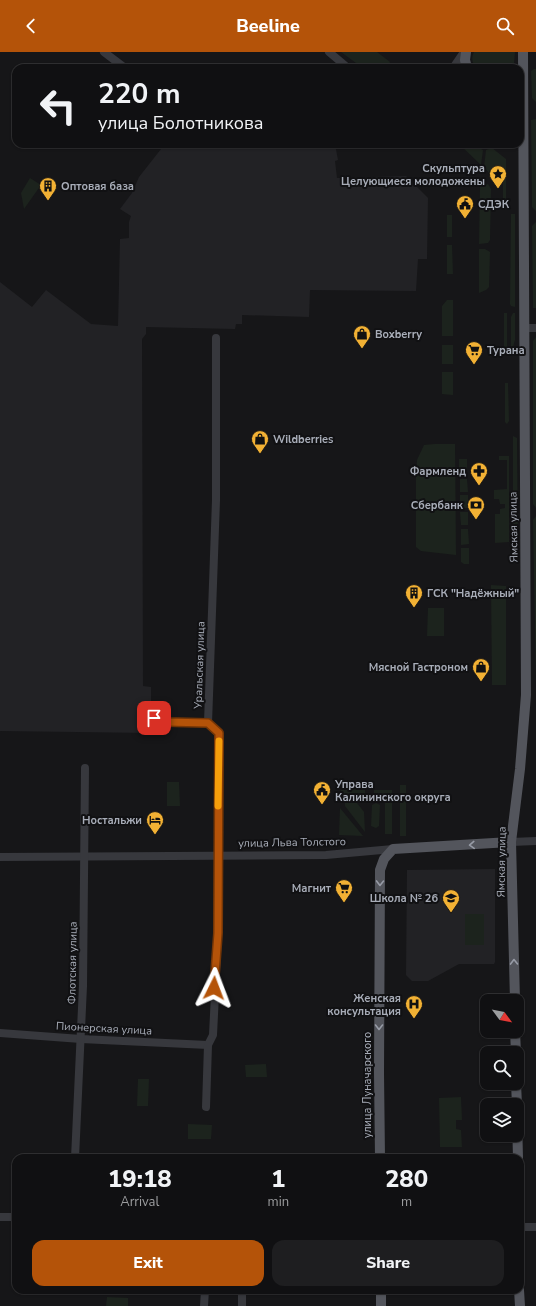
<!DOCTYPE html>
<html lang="en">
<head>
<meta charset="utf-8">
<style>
  :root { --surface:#101012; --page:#1e1e20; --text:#f1f3f6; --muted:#9c9d9f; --line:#303032; --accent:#b45309 }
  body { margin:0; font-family:"Nunito Sans",sans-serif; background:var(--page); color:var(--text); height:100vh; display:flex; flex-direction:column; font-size:15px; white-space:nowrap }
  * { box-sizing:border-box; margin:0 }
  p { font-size:13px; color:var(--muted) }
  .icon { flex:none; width:22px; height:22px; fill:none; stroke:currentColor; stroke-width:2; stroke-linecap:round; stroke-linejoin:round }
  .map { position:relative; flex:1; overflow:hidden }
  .side { position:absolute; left:12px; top:1102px; width:512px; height:140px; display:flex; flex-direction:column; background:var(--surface); border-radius:12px; box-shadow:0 1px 3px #0004,0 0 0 1px var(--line) }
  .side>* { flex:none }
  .guide { position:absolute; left:12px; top:12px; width:512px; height:84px; border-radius:12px; box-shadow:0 1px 3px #0004,0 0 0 1px var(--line); background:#101012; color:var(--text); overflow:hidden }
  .needle { width:26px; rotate:122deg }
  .tools { position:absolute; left:480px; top:942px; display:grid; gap:8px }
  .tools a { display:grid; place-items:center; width:44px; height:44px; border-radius:8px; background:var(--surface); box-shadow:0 1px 3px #0004,0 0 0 1px var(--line); font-size:20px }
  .pin { position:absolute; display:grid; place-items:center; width:34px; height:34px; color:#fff; margin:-17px; border-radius:8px; box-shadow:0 2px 6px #0006 }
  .me { position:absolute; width:44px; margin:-22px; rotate:3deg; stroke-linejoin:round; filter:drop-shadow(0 0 3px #0008) }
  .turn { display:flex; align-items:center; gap:14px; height:84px; padding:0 20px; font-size:18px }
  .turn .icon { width:52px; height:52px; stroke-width:2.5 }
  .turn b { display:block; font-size:28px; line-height:34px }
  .eta { display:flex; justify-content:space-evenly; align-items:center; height:68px; text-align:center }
  .eta b { font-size:24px; font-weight:800; line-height:28px }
  .button { display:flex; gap:8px; margin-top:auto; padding:8px 20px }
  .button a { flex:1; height:46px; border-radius:12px; background:var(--accent); color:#fff; font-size:16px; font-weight:800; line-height:46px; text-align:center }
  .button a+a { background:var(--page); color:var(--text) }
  header { display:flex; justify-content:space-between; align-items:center; height:52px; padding:0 20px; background:var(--accent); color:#fff; font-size:18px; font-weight:800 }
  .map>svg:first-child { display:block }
  .built { fill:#222225 }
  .green { fill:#1c231d }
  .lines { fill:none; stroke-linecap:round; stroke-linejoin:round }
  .minor { stroke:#37383d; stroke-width:8 }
  .major { stroke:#53555c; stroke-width:10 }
  .oneway { stroke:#979ba6 }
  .route-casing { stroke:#753606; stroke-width:10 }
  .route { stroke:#b45309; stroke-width:7 }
  .slow { stroke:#f59e0b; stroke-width:7 }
  .labels { text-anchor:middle; stroke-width:4; stroke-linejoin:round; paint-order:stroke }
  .poi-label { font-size:11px; font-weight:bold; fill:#a8adb8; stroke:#111113; text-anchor:end }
  .street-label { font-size:11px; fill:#a8adb8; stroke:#111113 }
</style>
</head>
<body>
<header><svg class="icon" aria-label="back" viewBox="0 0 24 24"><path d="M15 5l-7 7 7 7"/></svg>Beeline<svg class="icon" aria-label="search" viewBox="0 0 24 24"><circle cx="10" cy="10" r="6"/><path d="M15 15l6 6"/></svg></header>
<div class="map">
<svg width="536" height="1254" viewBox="0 0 536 1254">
  <rect width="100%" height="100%" fill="#161618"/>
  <!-- built -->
  <g class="built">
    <polygon points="165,92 335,92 338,108 335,109 337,126 406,124 428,146 427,207 418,207 416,239 310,238 309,265 242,263 242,272 236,272 235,277 146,275 146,282 142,287 143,634 151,635 151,681 0,679 0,230 32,255 46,238 91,272 118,274 120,187 129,186 129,170 131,164 120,157 132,141 139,125"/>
    <polygon points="495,817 495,910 494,912 459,912 428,929 412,929 406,923 407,818"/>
  </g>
  <!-- green -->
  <g class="green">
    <polygon points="341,0 377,0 390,10 387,16 363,16"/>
    <path d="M 474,0 L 515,0 L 514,11 L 510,16 L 476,16 C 472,11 471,6 474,0 Z"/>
    <polygon points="534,17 536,17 536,50 532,46 531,19"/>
    <polygon points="536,67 536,159 532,155 531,68"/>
    <polygon points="459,92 475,92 479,96 483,98 481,113"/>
    <polygon points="492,96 506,107 506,147 503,147 503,125 491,123 484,115 486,98"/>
    <polygon points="30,126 41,133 24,157 21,141"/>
    <polygon points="488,132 491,137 490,188 488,191 479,192 480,134"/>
    <polygon points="511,162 515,162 515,255 511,254 510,252"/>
    <rect x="447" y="163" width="5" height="22"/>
    <polygon points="536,170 536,256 533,256 532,174"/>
    <polygon points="447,193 452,193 453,222 447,222"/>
    <polygon points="479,197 485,197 490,200 489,235 486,238 479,241"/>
    <polygon points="447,248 453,248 453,284 442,284 442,254"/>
    <rect x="504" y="261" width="3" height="34"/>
    <polygon points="513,261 515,261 515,288 513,295 511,295 511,265"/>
    <polygon points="536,285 536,456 533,452 533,289"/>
    <rect x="442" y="293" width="11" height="19"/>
    <polygon points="442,320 453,320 453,343 442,342"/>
    <polygon points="505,331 508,331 509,369 507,372 505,370"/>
    <polygon points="513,384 517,386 518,507 515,511 513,512"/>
    <polygon points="435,392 455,392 456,503 421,499 416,495 416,423 417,408 424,393"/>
    <polygon points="499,404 509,404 509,490 495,491 495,462 500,462 500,457 505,456 505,452 500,452 499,447 494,447 494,438 507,437 507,408 499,408"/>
    <rect x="459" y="407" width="8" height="16"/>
    <polygon points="460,427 467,427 468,440 460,440"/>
    <rect x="460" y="443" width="8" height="13"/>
    <polygon points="460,460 468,460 468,473 461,473"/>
    <polygon points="536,464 536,628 533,468"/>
    <polygon points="461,477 468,477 469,492 461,493"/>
    <polygon points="461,496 469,496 469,512 464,512 461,510"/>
    <polygon points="491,533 506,534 506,633 492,633"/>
    <polygon points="428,556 444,556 444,584 427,584"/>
    <polygon points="167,730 179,730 180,754 167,754"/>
    <rect x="400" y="733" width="6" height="51"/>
    <polygon points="342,737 365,737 365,745 340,744 339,741"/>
    <polygon points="374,738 392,738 392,782 385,782 385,746 374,746"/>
    <polygon points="345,751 357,751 364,760 365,780 345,754"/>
    <polygon points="376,751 380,753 379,774 376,776 371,774 372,753"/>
    <polygon points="340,756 363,784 339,783"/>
    <rect x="465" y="862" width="19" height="31"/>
    <polygon points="266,1012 267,1025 246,1025 245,1013"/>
    <polygon points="138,1027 149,1027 148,1054 137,1054"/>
    <polygon points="461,1045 462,1068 456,1068 456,1077 461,1078 462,1095 440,1095 439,1046"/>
    <polygon points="188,1072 212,1073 211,1087 188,1087"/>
    <polygon points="107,1245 128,1246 128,1254 106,1254"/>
  </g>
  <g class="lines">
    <!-- minor -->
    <g class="minor">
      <polyline points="104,0 125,16"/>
      <polyline points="329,0 348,16"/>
      <polyline points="453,16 464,0"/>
      <polyline points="524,276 536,276"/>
      <polyline points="154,667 166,670 208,671"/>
      <polyline points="511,790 536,789"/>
      <polyline points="0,805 326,803 393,797"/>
      <polyline points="0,981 81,987 208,993"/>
      <polyline points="206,1055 208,993 213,983 218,881 219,681 208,671 216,448 216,286"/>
      <polyline points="75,1106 83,934 85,716"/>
      <polyline points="0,1165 16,1165"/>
      <polyline points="520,1175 536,1175"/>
      <polyline points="204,1254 205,1238"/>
      <polyline points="242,1254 242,1238"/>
    </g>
    <!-- major -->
    <g class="major">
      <polyline points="466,0 465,8 467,16"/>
      <polyline points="515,949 511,790 520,717 526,643 523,0"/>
      <polyline points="515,979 516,1001"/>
      <polyline points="516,1031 517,1053"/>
      <polyline points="517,1067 518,1106"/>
      <polyline points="380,1106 379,1021 380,818 384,807 393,797 511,790"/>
      <polyline points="381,1238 381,1254"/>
      <polyline points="519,1238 520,1254"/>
    </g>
  </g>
  <!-- one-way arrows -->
  <defs><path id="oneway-chevron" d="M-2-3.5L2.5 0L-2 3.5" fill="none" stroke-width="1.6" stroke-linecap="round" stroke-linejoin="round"/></defs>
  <g class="oneway">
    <use href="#oneway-chevron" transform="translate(472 793) rotate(177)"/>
    <use href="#oneway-chevron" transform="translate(380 831) rotate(91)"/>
    <use href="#oneway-chevron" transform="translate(514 910) rotate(-91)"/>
    <use href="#oneway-chevron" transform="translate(379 975) rotate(90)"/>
  </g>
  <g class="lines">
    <!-- route casing -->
    <g class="route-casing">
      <polyline id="route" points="154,666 166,670 208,671 219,681 218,881 214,936"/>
    </g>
    <!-- route -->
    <use href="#route" class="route"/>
    <!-- slow -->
    <polyline class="slow" points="218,754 219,689"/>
  </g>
  <!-- icons -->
  <defs>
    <g id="sight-pin" transform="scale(0.9)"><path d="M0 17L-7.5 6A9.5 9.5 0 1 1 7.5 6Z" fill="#f2b134" stroke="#111113"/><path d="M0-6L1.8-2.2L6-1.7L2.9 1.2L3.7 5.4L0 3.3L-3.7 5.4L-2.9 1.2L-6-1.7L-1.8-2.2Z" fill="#111"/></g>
    <g id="building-pin" transform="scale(0.9)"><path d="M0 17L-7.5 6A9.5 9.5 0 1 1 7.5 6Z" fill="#f2b134" stroke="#111113"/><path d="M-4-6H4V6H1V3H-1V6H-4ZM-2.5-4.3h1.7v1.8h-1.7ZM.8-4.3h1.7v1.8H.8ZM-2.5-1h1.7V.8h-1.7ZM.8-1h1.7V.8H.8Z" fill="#111"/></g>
    <g id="civic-pin" transform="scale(0.9)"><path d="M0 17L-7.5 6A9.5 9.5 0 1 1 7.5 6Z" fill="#f2b134" stroke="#111113"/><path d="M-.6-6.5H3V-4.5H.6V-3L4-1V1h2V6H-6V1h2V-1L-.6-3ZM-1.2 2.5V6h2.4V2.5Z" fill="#111"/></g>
    <g id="shop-pin" transform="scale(0.9)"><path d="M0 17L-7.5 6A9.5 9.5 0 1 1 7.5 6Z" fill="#f2b134" stroke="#111113"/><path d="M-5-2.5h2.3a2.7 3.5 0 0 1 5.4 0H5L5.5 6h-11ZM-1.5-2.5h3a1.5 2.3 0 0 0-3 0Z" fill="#111"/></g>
    <g id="supermarket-pin" transform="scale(0.9)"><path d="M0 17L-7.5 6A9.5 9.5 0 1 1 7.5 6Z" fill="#f2b134" stroke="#111113"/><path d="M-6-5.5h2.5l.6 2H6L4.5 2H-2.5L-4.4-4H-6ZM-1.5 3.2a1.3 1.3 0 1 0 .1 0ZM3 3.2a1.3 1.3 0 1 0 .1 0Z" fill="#111"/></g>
    <g id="pharmacy-pin" transform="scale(0.9)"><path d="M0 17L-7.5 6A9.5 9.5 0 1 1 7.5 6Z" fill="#f2b134" stroke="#111113"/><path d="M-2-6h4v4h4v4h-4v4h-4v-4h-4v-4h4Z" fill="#111"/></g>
    <g id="bank-pin" transform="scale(0.9)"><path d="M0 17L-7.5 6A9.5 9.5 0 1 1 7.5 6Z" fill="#f2b134" stroke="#111113"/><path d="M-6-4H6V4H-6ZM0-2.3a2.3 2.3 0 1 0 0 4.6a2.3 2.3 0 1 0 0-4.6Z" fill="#111"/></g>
    <g id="hotel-pin" transform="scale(0.9)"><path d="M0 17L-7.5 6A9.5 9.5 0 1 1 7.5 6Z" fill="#f2b134" stroke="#111113"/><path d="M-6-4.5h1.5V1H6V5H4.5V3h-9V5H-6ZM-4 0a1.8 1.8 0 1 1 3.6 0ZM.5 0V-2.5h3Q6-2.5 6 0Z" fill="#111"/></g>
    <g id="school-pin" transform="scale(0.9)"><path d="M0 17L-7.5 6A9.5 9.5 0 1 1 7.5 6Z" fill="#f2b134" stroke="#111113"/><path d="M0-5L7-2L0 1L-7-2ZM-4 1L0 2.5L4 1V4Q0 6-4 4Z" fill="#111"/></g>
    <g id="hospital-pin" transform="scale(0.9)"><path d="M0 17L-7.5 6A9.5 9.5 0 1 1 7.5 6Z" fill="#f2b134" stroke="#111113"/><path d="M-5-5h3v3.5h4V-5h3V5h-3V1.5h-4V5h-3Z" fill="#111"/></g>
  </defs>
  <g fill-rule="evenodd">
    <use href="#sight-pin" x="498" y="122"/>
    <use href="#building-pin" x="48" y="134"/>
    <use href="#civic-pin" x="465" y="152"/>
    <use href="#shop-pin" x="362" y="282"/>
    <use href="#supermarket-pin" x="474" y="298"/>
    <use href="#shop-pin" x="260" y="387"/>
    <use href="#pharmacy-pin" x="479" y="419"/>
    <use href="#bank-pin" x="476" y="453"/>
    <use href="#building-pin" x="414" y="541"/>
    <use href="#shop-pin" x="481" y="615"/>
    <use href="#civic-pin" x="322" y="738"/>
    <use href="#hotel-pin" x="155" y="768"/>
    <use href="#supermarket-pin" x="344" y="836"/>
    <use href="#school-pin" x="451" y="846"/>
    <use href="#hospital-pin" x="414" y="952"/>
  </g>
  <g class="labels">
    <!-- poi labels -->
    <g class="poi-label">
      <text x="485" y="120">Скульптура<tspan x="485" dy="13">Целующиеся молодожены</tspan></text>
      <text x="61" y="138" text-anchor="start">Оптовая база</text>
      <text x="478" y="156" text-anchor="start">СДЭК</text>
      <text x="375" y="286" text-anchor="start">Boxberry</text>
      <text x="487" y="302" text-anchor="start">Турана</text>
      <text x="273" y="391" text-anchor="start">Wildberries</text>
      <text x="466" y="423">Фармленд</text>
      <text x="463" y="457">Сбербанк</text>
      <text x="427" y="545" text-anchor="start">ГСК "Надёжный"</text>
      <text x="468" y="619">Мясной Гастроном</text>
      <text x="335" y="736" text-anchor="start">Управа<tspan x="335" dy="13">Калининского округа</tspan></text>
      <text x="142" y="772">Ностальжи</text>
      <text x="331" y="840">Магнит</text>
      <text x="438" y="850">Школа № 26</text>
      <text x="401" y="950">Женская<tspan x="401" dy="13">консультация</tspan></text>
    </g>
    <!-- street labels -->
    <g class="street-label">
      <text transform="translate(513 475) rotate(-91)" y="4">Ямская улица</text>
      <text transform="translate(199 613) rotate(-88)" y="4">Уральская улица</text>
      <text transform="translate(292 790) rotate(-1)" y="4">улица Льва Толстого</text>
      <text transform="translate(501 810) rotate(-89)" y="4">Ямская улица</text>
      <text transform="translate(72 911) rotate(-89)" y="4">Флотская улица</text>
      <text transform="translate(104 976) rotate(3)" y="4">Пионерская улица</text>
      <text transform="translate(367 1033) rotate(-90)" y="4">улица Луначарского</text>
    </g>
  </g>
</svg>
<div class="tools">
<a><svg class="needle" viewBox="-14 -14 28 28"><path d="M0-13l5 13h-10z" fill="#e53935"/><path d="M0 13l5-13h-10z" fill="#9c9d9f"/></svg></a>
<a><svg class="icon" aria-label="search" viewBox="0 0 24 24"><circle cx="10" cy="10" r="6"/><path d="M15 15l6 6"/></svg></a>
<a><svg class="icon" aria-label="layers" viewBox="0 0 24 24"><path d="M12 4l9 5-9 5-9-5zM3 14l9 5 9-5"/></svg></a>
</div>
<div class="pin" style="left:154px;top:666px;background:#d93025"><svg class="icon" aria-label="arrive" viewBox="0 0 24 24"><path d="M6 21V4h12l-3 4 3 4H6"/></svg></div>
<svg class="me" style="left:214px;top:936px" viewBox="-20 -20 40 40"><path d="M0-17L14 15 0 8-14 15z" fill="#b45309" stroke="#fff" stroke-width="4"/></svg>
<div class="guide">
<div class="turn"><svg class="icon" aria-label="left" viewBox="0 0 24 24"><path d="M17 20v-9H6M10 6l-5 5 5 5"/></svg><div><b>220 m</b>улица Болотникова</div></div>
</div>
<section class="side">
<div class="eta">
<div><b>19:18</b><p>Arrival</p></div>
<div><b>1</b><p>min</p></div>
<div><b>280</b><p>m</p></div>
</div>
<div class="button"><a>Exit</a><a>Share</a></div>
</section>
</div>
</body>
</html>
